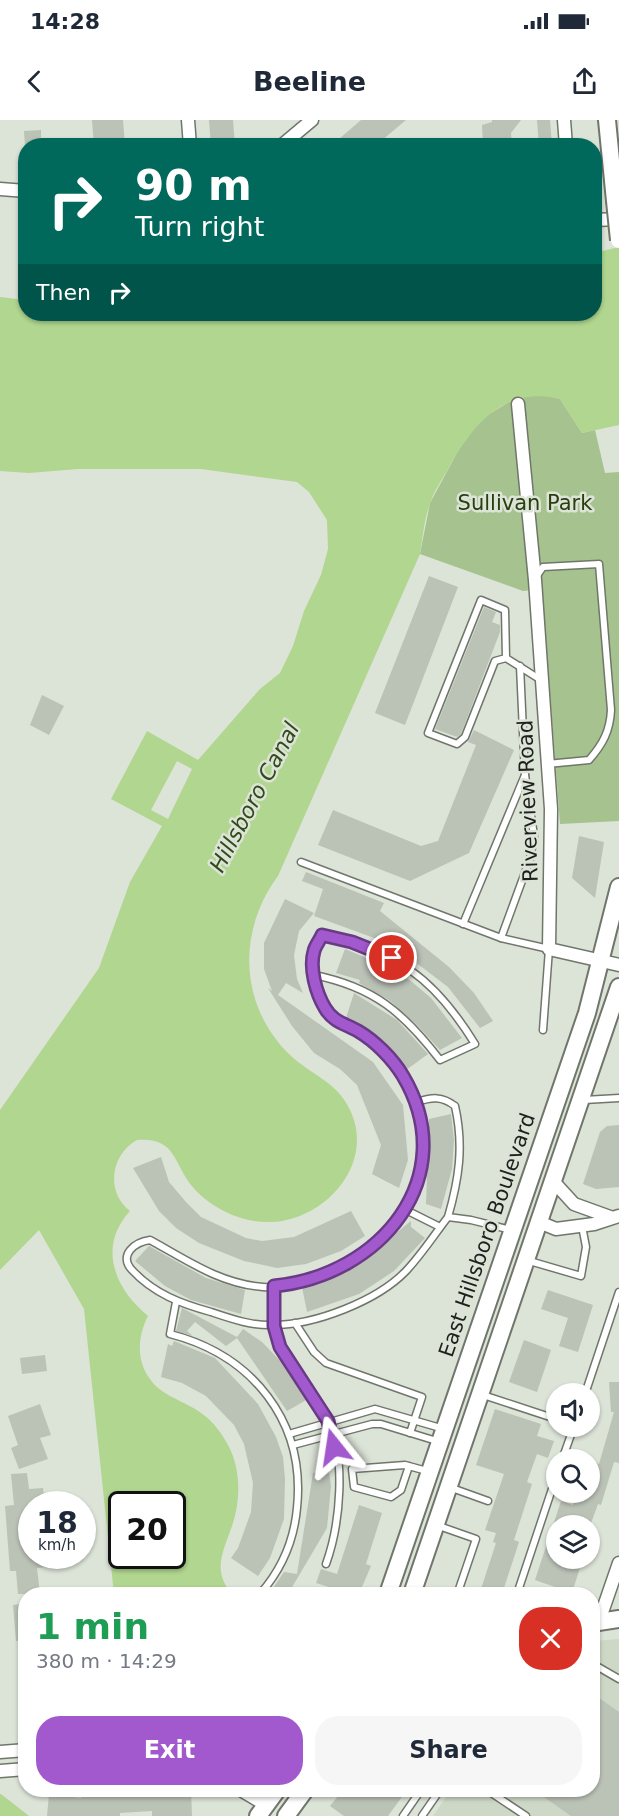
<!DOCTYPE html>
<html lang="en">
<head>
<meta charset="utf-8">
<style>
  :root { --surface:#fff; --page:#f6f6f7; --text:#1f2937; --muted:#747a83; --accent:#a259cd }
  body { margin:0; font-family:"DejaVu Sans",sans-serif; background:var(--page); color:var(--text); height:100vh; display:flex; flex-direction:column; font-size:22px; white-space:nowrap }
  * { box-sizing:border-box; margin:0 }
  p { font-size:20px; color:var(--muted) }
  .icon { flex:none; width:33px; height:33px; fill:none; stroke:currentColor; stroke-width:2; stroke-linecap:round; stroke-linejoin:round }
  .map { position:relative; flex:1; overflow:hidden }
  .details { position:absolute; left:18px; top:1467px; width:582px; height:210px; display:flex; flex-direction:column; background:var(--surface); border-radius:24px; box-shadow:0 2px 4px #0004 }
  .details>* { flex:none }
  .top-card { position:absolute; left:18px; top:18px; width:584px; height:183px; border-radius:24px; box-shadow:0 2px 4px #0004; background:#00695c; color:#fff; overflow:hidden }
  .fabs { position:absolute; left:546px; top:1263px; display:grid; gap:12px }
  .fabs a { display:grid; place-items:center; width:54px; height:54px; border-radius:50%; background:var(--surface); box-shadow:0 2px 4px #0004; font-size:30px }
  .speed { position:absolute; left:18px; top:1371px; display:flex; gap:12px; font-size:30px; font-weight:700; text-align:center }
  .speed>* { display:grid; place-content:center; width:78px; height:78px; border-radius:50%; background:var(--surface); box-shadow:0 2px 4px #0004; line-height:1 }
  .speed small { font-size:15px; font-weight:400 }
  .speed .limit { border:3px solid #111; border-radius:9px; background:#fff; color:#111 }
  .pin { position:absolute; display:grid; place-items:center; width:51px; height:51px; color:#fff; margin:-26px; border:3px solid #fff; border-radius:50%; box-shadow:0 2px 6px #0007 }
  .me { position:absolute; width:66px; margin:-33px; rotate:345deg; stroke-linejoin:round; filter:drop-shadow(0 0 4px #0008) }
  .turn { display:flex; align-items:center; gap:21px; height:126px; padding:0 18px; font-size:27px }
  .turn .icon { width:78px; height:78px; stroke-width:2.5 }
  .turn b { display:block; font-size:42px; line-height:51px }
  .then { display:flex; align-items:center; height:57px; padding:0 18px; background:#0003; gap:12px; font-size:22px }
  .round { display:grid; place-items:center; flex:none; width:63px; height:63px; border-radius:24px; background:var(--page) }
  .overview { display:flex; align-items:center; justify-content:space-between; height:102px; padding:0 18px }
  h1 { font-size:36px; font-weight:700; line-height:45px; color:#1e9e55 }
  .action { display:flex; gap:12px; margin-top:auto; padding:12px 18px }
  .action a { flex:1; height:69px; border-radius:24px; background:var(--accent); color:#fff; font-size:24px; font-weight:700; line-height:69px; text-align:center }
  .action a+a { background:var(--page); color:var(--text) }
  .status { display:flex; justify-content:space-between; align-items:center; height:42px; padding:0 30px; background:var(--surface); direction:ltr }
  .status svg { height:16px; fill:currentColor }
  header { display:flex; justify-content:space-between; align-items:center; height:78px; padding:0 18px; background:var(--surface); font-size:27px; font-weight:700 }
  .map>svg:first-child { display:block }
  .built { fill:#ced8c6 }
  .green { fill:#a6c28e }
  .water { fill:#b0d68f; fill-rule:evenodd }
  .building { fill:#bbc2b6 }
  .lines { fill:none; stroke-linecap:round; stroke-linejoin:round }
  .lane-casing { stroke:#70766b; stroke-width:9 }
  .street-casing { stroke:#70766b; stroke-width:15 }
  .secondary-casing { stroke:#70766b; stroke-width:20 }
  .lane { stroke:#fff; stroke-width:6 }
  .street { stroke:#fff; stroke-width:12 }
  .secondary { stroke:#fff; stroke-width:16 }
  .secondary-bridge-casing { stroke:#70766b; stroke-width:20; stroke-linecap:butt }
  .secondary-bridge { stroke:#fff; stroke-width:16 }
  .route-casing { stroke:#693a85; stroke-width:15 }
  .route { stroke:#a259cd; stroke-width:10 }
  .labels { text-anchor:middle; stroke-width:5; stroke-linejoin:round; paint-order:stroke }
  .park-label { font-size:21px; fill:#29400e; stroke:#dce3d7 }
  .street-label { font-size:21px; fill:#1e201c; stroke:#dce3d7 }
  .water-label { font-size:22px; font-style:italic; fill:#324a19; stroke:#dce3d7 }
</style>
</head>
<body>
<div class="status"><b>14:28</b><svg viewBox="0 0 49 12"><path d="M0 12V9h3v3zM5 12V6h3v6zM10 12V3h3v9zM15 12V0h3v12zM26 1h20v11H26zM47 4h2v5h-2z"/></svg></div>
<header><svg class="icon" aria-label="back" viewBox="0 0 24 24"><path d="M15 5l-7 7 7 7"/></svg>Beeline<svg class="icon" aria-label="share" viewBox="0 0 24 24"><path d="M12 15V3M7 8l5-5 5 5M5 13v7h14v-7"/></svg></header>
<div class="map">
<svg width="619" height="1696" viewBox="0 0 619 1696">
  <rect width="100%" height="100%" fill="#dce3d7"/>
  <!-- built -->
  <polygon class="built" points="619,1519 619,1696 433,1696 451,1670 592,1670 593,1521"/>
  <!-- green -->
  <polygon class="green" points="541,274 560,279 582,313 595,310 605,353 619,352 619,701 560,704 542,469 523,471 420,434 430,383 458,331 480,300 515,278"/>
  <!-- water -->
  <g class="water">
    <path d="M 619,127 L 619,305 L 582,313 L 560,279 C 504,265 471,306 447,351 C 441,361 433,373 430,384 C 424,399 423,417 420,434 L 278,756 C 237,811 239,885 289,934 C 309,954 336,961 349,988 C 377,1042 326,1100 271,1102 C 241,1103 210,1088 191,1065 C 173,1041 175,1017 137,1020 C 111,1034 105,1072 130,1091 C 97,1127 115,1169 148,1196 C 134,1223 137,1255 165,1273 C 178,1281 193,1286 205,1296 C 214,1303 222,1314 228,1325 C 241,1349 241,1380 232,1406 C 224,1430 211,1450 232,1474 L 114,1474 L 84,1189 L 39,1110 L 0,1150 L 0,990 L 99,848 L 130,762 L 162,706 L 111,679 L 147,611 L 198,640 L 260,569 L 280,553 L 293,526 L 304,491 L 321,455 L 328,429 L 327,400 L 309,372 L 297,362 L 201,349 L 78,349 L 29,353 L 0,351 L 0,177 L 25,180 L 26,194 L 594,194 L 594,133 ZM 177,641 L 192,649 L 168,699 L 151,690 ZM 122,1384 L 172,1384 L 172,1436 L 122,1436 Z"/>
    <polygon points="0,1674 1,1674 29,1696 0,1696"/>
  </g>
  <!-- building -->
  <g class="building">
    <polygon points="92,0 123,0 125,26 94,26"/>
    <polygon points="209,0 233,0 235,26 211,26"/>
    <polygon points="361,0 406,0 375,26 331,26"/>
    <polygon points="492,0 521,0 511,13 512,26 483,26 482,5 492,2"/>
    <polygon points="537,0 550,0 552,26 539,26"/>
    <polygon points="41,10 41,26 25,26 24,11"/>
    <polygon points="429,456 458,467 405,605 375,593"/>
    <polygon points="484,487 496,492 492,502 500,505 500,512 461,614 457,617 435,609"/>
    <polygon points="42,575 64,586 49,615 30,605"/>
    <polygon points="474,610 514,630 469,733 410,761 318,725 333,690 421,726 438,721 476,625 468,622"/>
    <polygon points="579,716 604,722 595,778 572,758"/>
    <polygon points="306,752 384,783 380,791 449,847 474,873 493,901 480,908 448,867 402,832 377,819 314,796 323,769 302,761"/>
    <polygon points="285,779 314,793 299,811 294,835 297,859 303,873 286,863 278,875 373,942 403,985 408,1040 399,1068 372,1054 381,1025 357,965 340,949 314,933 292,906 268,868 272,871 264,849 264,823"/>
    <polygon points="345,829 393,849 412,862 431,878 462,918 440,930 417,905 389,880 359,863 360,860 336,853"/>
    <polygon points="354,873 397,900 428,934 406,950 388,927 371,913 346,898"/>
    <polygon points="451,994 454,1020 452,1049 441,1089 426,1084 429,999"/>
    <polygon points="619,1005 619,1067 596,1069 583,1064 600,1012 607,1006"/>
    <polygon points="161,1037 169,1062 186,1082 201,1097 246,1118 262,1121 294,1117 351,1091 365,1116 341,1131 306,1144 277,1148 244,1141 199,1123 176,1108 159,1091 133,1048"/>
    <polygon points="411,1101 411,1107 425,1118 394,1151 359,1174 307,1192 302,1167 355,1146"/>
    <polygon points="149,1126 206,1158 245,1170 241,1194 191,1180 165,1166 135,1141"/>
    <polygon points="548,1170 593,1185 578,1232 559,1226 568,1198 541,1189"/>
    <polygon points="182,1188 237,1217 243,1209 262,1222 294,1255 308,1279 287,1291 237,1218 226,1226 195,1202 187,1211 193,1216 176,1211"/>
    <polygon points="524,1220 551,1230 537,1272 509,1262"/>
    <polygon points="174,1221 215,1238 258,1284 276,1317 283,1337 285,1359 284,1399 270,1438 258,1456 231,1438 238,1428 251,1392 253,1363 244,1324 234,1305 206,1276 182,1263 161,1257 168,1224 172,1226"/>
    <polygon points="45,1235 47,1251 22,1254 20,1238"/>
    <polygon points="609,1262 619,1262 619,1343 614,1342 601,1385 598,1384 590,1406 556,1406 556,1438 583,1438 572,1473 535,1460 561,1381 573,1385 576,1372 590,1372 590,1341 599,1344 614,1292 611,1292"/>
    <polygon points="40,1284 51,1315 40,1318 48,1339 19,1349 11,1328 18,1325 8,1296"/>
    <polygon points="495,1289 541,1304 537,1316 554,1321 548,1338 537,1334 527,1362 532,1364 514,1420 519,1422 502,1474 481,1469 496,1423 493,1422 496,1413 485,1410 504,1354 476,1345"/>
    <polygon points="329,1352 331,1366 327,1408 288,1474 269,1474 284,1452 297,1454 313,1353"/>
    <polygon points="27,1353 29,1369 43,1368 45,1384 32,1384 32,1436 55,1436 56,1446 37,1448 40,1474 18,1474 16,1451 10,1451 5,1386 14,1385 11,1354"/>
    <polygon points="359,1385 382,1393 366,1444 371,1446 359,1474 333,1474 335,1469 316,1463 321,1449 337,1454"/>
    <polygon points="26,1483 26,1520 16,1521 13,1485"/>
    <polygon points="592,1573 619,1592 619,1696 571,1696 534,1670 592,1670"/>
    <polygon points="114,1670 191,1670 192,1696 152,1696 152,1691 120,1693 120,1696 47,1696 49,1674 81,1678 82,1672 114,1675"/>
    <polygon points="343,1670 407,1670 388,1696 344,1696 330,1686"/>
  </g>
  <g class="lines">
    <!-- lane casing -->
    <g class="lane-casing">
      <g id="lane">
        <path d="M 536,457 L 543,447 L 599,444 L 611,590 C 610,611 603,624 589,640 L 547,644"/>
        <polyline points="506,538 495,541 465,617 457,624 428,613 481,480 505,490 506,538 541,560"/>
        <polyline points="520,546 525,655"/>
        <polyline points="301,742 501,818 549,829 543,910"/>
        <polyline points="463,804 525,655 534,716 530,739 501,818"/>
        <path d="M 314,855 C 374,867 404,893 440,940 L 475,924 C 433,856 399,834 322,815 C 320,820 315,826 313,831 C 307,855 319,887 338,902 C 349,910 363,913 374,922 C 393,938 405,961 417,982 C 432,977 442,976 455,986 C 464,1026 459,1059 448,1097 L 471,1100 L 511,1110"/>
        <polyline points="584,980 619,978"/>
        <path d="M 417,982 C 421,1011 426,1039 417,1068 C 400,1122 318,1171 263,1167 C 220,1164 185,1139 150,1120 C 135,1122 118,1135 132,1150 C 154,1174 182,1184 211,1192 C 232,1199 252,1206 273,1205 C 315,1205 377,1181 406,1151 C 422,1134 434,1115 448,1097"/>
        <polyline points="406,1090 440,1107"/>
        <polyline points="526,1140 581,1156 586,1127 582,1106"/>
        <path d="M 274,1166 C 274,1185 272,1207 279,1225 C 283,1235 292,1244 298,1252 C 308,1267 318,1283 327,1299 C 347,1337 340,1405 326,1444"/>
        <path d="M 176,1182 L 170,1214 C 252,1235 306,1301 297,1388 C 294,1421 282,1449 260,1474"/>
        <polyline points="295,1203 314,1232 326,1243 422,1277 410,1313"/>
        <polyline points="480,1274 556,1299"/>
        <polyline points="585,1274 619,1172"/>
        <polyline points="289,1314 375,1289 444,1309"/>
        <polyline points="293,1325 372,1304 381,1304 440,1322"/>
        <polyline points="562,1340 574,1306"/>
        <polyline points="409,1346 401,1370 391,1377 354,1367 352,1349 405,1345 427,1351"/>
        <polyline points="449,1367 488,1381"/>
        <polyline points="436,1405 476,1419 458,1472 467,1474"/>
        <polyline points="517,1474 556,1357"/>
        <polyline points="592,1540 593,1544 619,1559"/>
        <polyline points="428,1670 436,1675"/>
        <polyline points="487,1670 526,1696"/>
        <polyline points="403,1696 421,1670"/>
        <polyline points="422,1696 440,1670"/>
      </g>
    </g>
    <!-- street casing -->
    <g class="street-casing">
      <g id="street">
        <polyline points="188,0 190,26"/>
        <polyline points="564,0 566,26"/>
        <polyline points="281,26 312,0"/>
        <polyline points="0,69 26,71"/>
        <polyline points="594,100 619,99"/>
        <polyline points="518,284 535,460 551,689 549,829 619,845"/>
        <polyline points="553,1061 574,1084 610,1097"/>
        <polyline points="539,1102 556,1109 594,1104 619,1096"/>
        <polyline points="599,1501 619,1443"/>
        <polyline points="0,1632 26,1630"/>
        <polyline points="0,1651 26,1649"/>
        <polyline points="241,1670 266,1685"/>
      </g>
    </g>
    <!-- secondary casing -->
    <g class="secondary-casing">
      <g id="secondary">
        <polyline points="607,0 615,81"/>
        <polyline points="388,1474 587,893 619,767"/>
        <polyline points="412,1474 619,867"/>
        <polyline points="592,1503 619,1499"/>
        <polyline points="258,1696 277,1670"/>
        <polyline points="286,1696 305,1670"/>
      </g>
    </g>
    <!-- lane -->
    <use href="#lane" class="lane"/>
    <!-- street -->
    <use href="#street" class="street"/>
    <!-- secondary -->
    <use href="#secondary" class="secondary"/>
    <!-- secondary-bridge casing -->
    <g class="secondary-bridge-casing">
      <polyline id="secondary-bridge" points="615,81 619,120"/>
    </g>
    <!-- secondary-bridge -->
    <use href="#secondary-bridge" class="secondary-bridge"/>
  </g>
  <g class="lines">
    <!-- route casing -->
    <g class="route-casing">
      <path id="route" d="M 334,1327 L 328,1301 L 280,1227 L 274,1206 L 274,1166 C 380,1156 463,1057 403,956 C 393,939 375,921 358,911 C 346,904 333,902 325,888 C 316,873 309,848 314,831 C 315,826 320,820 322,815 L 352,822 L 392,838"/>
    </g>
    <!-- route -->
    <use href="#route" class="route"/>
  </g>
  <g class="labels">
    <!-- park labels -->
    <g class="park-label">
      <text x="525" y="390">Sullivan Park</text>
    </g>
    <!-- street labels -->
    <g class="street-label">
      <text transform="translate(528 681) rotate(-92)" y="7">Riverview Road</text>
      <text transform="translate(487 1115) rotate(-71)" y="7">East Hillsboro Boulevard</text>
    </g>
    <!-- water labels -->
    <g class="water-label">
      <text transform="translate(254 677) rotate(-62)" y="8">Hillsboro Canal</text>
    </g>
  </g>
</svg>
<div class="fabs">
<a><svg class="icon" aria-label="sound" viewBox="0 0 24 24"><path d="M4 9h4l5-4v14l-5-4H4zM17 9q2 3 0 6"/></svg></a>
<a><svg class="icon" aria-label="search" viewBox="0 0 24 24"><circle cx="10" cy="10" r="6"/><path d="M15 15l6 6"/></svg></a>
<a><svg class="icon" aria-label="layers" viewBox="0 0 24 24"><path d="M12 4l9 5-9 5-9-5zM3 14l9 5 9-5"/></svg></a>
</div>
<div class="speed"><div>18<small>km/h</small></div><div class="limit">20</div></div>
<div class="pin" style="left:392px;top:838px;background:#d93025"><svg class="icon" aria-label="arrive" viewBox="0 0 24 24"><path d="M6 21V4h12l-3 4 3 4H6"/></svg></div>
<svg class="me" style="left:334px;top:1327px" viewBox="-20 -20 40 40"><path d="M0-17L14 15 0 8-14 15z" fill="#a259cd" stroke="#fff" stroke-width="4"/></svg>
<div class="top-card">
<div class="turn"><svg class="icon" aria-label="right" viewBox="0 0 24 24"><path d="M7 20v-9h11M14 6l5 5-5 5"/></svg><div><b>90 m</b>Turn right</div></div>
<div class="then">Then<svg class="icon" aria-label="right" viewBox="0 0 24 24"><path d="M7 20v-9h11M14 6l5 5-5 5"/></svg></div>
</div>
<section class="details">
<div class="overview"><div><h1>1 min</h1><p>380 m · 14:29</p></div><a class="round" style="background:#d93025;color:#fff"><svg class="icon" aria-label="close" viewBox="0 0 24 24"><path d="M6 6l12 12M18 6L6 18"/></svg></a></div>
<div class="action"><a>Exit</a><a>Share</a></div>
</section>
</div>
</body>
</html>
